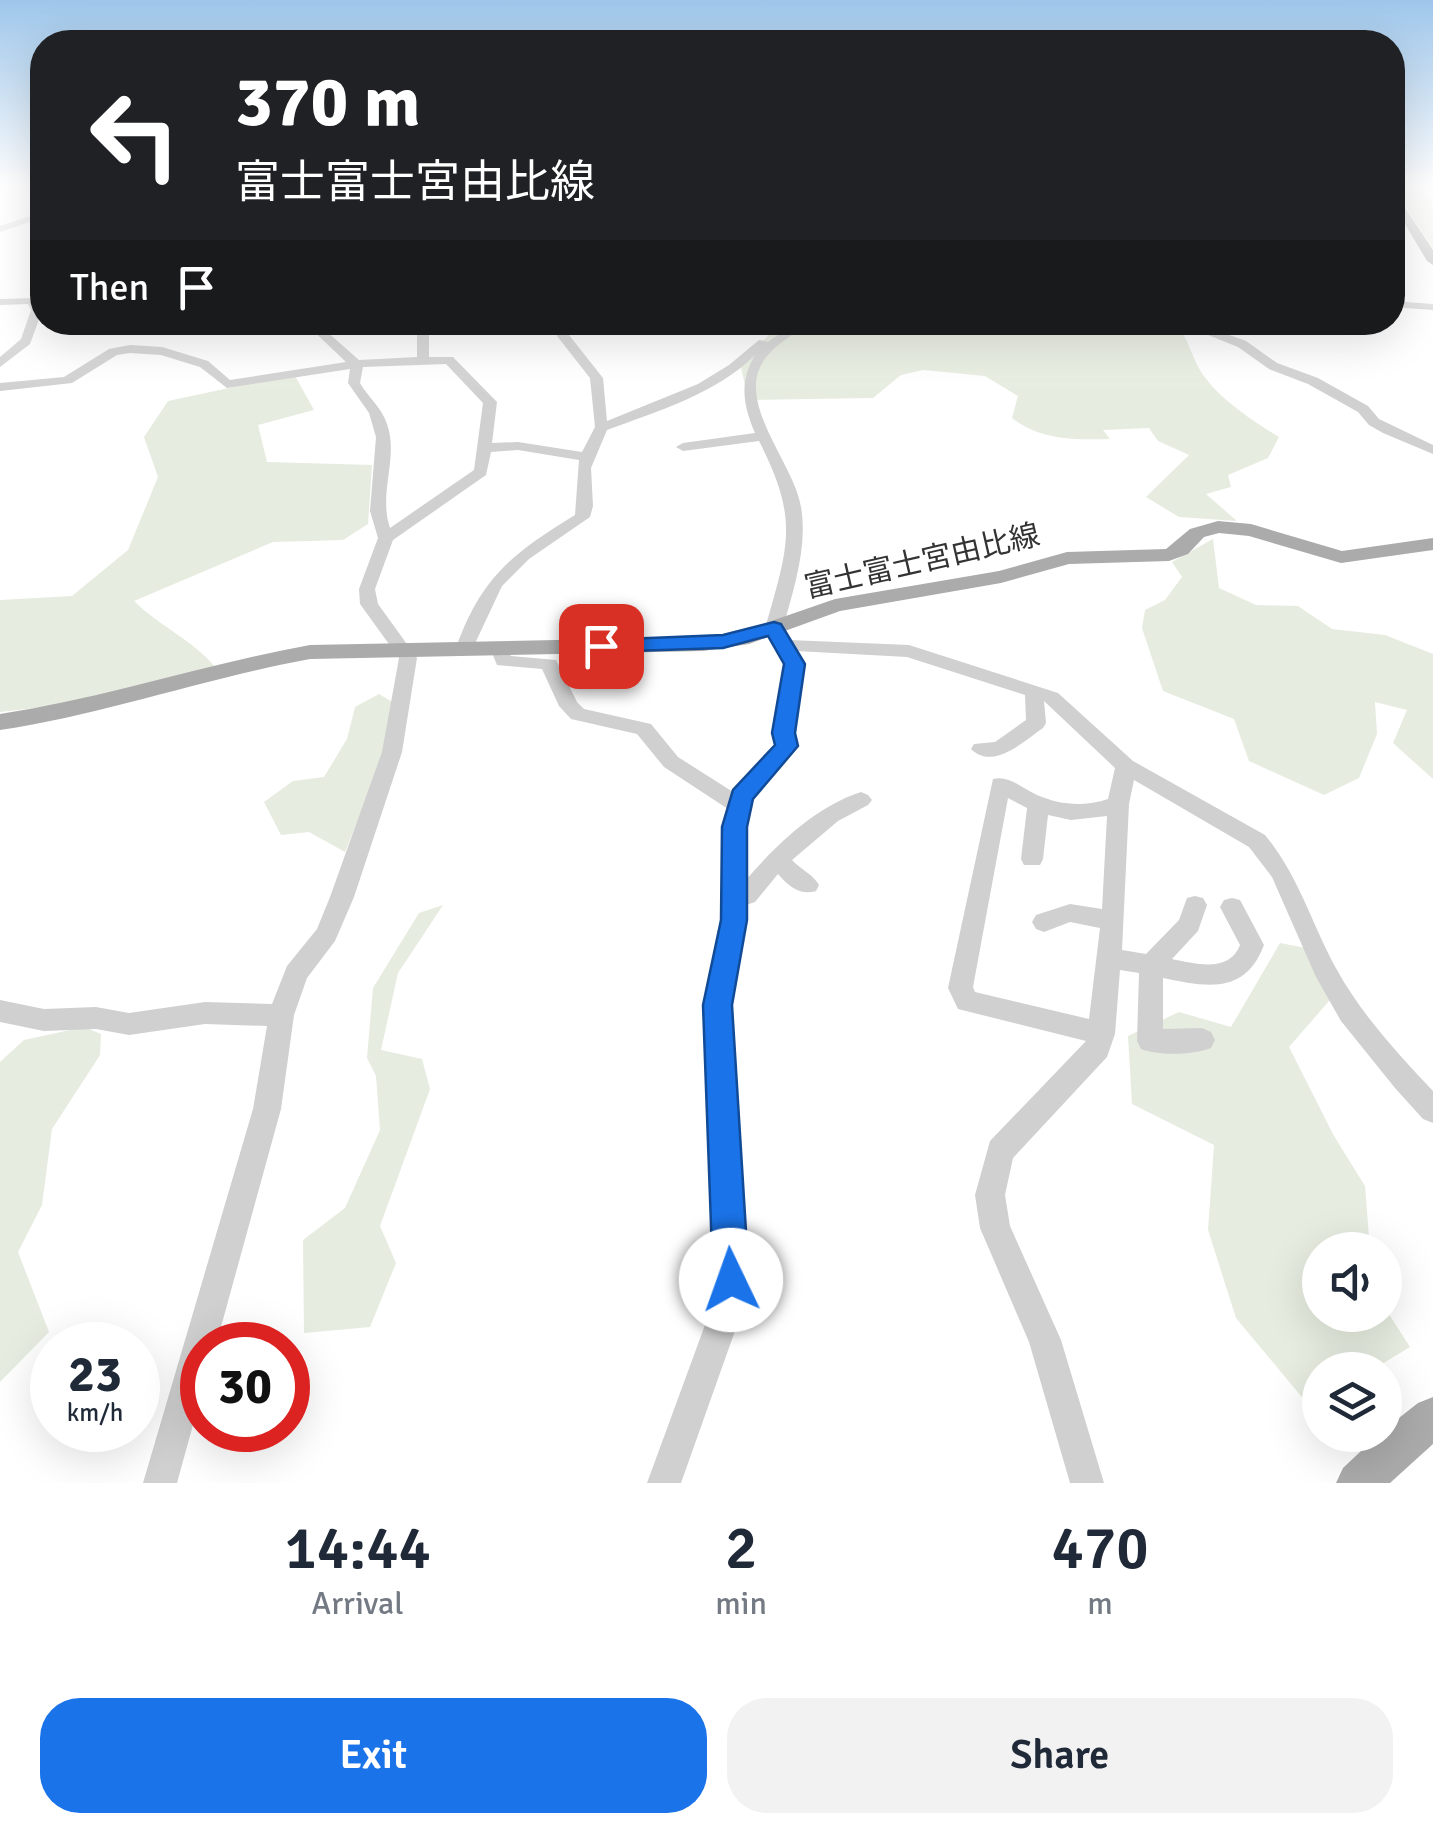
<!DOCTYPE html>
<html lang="en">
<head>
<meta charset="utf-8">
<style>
  :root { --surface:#fff; --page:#f2f2f3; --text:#1f2937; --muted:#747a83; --accent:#1a73e8 }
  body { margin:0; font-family:Signika,"Noto Sans JP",sans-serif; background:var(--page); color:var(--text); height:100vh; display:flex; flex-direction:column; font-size:38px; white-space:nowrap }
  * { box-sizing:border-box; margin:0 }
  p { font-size:32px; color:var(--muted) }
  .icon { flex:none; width:55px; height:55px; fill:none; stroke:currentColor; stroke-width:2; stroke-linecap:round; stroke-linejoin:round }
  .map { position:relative; height:1483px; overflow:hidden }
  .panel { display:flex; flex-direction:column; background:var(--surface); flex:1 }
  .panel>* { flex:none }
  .guide { position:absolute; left:30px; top:30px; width:1375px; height:305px; border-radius:40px; box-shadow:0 10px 40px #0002; background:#202124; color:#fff; overflow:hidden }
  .tools { position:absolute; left:1302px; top:1232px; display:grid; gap:20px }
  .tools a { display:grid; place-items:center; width:100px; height:100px; border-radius:50%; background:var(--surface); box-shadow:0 10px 40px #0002; font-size:50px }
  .speed { position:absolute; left:30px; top:1322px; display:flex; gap:20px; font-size:50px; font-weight:700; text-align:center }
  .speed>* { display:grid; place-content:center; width:130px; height:130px; border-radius:50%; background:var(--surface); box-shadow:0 10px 40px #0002; line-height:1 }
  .speed small { font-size:25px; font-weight:400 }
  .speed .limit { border:15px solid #d22; background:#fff; color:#111 }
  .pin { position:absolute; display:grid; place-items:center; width:85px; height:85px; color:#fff; margin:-42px; border-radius:20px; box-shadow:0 5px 15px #0006 }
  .me { position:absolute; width:110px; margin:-55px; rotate:357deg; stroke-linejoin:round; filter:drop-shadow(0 0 8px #0008) }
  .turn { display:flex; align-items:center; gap:35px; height:210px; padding:0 40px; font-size:45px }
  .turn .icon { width:130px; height:130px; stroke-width:2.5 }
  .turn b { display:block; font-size:70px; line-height:85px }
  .then { display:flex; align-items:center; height:95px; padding:0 40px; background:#0003; gap:20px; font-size:38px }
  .eta { display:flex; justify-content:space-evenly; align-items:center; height:170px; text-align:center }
  .eta b { font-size:60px; font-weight:600; line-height:70px }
  .primary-button { display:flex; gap:20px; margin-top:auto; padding:20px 40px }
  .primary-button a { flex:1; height:115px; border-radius:40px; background:var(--accent); color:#fff; font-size:40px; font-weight:600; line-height:115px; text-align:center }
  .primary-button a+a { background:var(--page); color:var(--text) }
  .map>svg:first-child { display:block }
  .green { fill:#e6ecdf }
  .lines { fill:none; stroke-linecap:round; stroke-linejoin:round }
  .minor { fill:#d0d0d0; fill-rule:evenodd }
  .major { fill:#ababab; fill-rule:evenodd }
  .route { fill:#1a73e8; stroke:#114b97; stroke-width:2.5 }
  .labels { text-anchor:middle; stroke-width:10; stroke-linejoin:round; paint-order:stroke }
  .street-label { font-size:30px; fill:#333; stroke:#fff }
</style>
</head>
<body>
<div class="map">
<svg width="1433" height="1483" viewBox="0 0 1433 1483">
  <rect width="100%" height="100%" fill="#fff"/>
  <!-- green -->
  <g class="green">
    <polygon points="1399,187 1412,187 1433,200 1433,249 1407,208"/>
    <path d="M 782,323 L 1174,323 C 1189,338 1190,353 1200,370 C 1215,396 1254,422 1279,437 L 1268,458 L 1228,475 L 1231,487 L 1206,494 L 1237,521 L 1179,517 L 1146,497 L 1189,455 L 1158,441 L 1149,428 L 1103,430 L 1110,439 C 1074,440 1041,440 1012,418 L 1018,396 L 985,376 L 923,370 L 901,375 L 873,398 L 748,400 L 740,362 Z"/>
    <path d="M 294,374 L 314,410 L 258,425 L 267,462 L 372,465 L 368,524 L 343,540 L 273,542 L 134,601 C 159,626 193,640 216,668 L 69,704 L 0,712 L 0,600 L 72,596 L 128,550 L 158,477 L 144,437 L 168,401 Z"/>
    <polygon points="1213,539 1219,588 1256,605 1298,606 1332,629 1385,635 1433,654 1433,779 1393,743 1407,710 1375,702 1377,734 1359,778 1324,795 1249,761 1234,719 1163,691 1142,628 1145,610 1165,600 1182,577 1172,562"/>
    <polygon points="379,694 394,703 381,762 345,852 309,832 281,835 264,802 293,781 324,777 347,739 355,707"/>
    <polygon points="443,905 398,973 381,1050 422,1059 430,1089 380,1226 396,1263 370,1327 304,1333 303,1240 345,1208 380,1130 376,1076 367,1058 373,988 419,913"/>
    <polygon points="1280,943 1306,948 1336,993 1289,1047 1334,1136 1365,1186 1370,1250 1320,1250 1320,1315 1385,1315 1385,1308 1410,1347 1372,1370 1320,1370 1320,1403 1311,1408 1236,1318 1208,1230 1214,1145 1132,1104 1128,1036 1179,1012 1231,1027"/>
    <polygon points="84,1027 101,1034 100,1055 52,1129 42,1205 18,1252 49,1332 0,1382 0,1062 24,1040"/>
  </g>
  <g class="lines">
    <!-- minor -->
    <g class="minor">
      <polygon points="1424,187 1433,187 1433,193"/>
      <polygon points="42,207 42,214 33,221 0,232 0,226 27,217"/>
      <polygon points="35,298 42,311 30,344 0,367 0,357 21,339 31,310 28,304 0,305 0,299"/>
      <polygon points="1392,301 1433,304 1433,310 1392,307"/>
      <path d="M 304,322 L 316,322 L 359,360 L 417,357 L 417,322 L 429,322 L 429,357 L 453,357 L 497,402 L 492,443 L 518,442 L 582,452 L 595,427 L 590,378 L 557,336 L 559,322 L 571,322 L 569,335 L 603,378 L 607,421 L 698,384 L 729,365 L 759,340 L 768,342 L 789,327 L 797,327 L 797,331 C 787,339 775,346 767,356 C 731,399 794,462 801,507 C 808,548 793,590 783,629 L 789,640 L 909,645 L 1058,693 L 1133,761 L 1265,835 C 1299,876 1312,925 1337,970 C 1362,1015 1398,1054 1433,1091 L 1433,1123 L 1423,1119 L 1395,1088 L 1341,1021 L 1316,977 L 1272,877 L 1249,847 L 1134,780 L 1129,804 L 1122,950 L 1146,954 L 1179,920 L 1187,898 L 1195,896 L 1203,898 L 1207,905 L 1198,931 L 1172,959 C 1196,964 1229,973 1240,945 L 1220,907 L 1224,900 L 1232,898 L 1240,900 L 1264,945 C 1245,995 1207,987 1163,978 L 1163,1029 L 1202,1028 L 1211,1032 L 1215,1040 L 1211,1048 C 1193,1055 1159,1056 1141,1049 L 1137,1041 L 1139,973 L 1120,970 L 1115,1034 L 1107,1057 L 1013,1158 L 1005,1195 L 1010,1226 L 1061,1340 L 1104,1483 L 1070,1483 L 1029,1342 L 980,1228 L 975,1195 L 990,1141 L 1086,1041 L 958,1009 L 948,988 L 993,779 C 1009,775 1022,788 1037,795 C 1060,805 1084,807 1108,799 L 1115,768 L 1044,701 L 1046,723 L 1043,728 C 1024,741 993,771 971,749 L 974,744 L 995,742 L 1026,720 L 1025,695 L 907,657 L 796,651 L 804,664 L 793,733 L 797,746 L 752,799 L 745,827 L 745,881 C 776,845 815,807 861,792 L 868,795 L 872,800 L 868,805 L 838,821 L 792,860 C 800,869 814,875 819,885 L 816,891 C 800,896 788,886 778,874 L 755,902 L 746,905 L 746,920 L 730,1005 L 746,1279 L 741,1314 L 681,1483 L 647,1483 L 709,1314 L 716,1279 L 704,1005 L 722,920 L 723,827 L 728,809 L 664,767 L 637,734 L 571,719 L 559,706 L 542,669 L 497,665 L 490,648 L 499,642 L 505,644 L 511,656 L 556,660 L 577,702 L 584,709 L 651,724 L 678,757 L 733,792 L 777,745 L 773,733 L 786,664 L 765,629 C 788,546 800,521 759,441 L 683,451 L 676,447 L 683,443 L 755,433 C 743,405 739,382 755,355 C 716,394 658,411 607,430 L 591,468 L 593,506 L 590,517 L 529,559 L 502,586 L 471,652 L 465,654 L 456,648 C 481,577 513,553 575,515 L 579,460 L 518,450 L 491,452 L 486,475 L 393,540 L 375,589 L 378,604 L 417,658 L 402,752 L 354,897 L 335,941 L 307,978 L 294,1015 L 281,1109 L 216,1345 L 202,1345 L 202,1392 L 177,1483 L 143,1483 L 253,1109 L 267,1026 L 205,1024 L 129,1035 L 96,1029 L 44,1031 L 0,1022 L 0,1000 L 44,1009 L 96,1007 L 129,1013 L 205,1002 L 272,1004 L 287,966 L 317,929 L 330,897 L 382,752 L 399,658 L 360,604 L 359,589 L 378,538 L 370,511 L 376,437 L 369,413 L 348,383 L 350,369 L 227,388 L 200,367 L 161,355 L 130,353 L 117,355 L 72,383 L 0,391 L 0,383 L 64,377 L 109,349 L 130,345 L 162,347 L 208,361 L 230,380 L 346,362 ZM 446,364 L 483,403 L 474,470 L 390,528 C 378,493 399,458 387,424 C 382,408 368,397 360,383 L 363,367 ZM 1008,798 L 1027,808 L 1021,859 L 1024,865 L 1040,865 L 1043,859 L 1048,815 L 1071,820 L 1107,816 L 1102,909 L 1070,904 L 1036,915 L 1032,922 L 1036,929 L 1044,932 L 1070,922 L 1100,928 L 1089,1019 L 975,992 L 973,987 Z"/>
      <polygon points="1176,322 1193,322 1246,341 1277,363 1318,378 1368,406 1379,419 1433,445 1433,454 1383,433 1369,425 1358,412 1308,384 1269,369 1238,347"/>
    </g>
    <!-- major -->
    <g class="major">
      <polygon points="1392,188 1433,250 1433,265 1427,261 1392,202"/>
      <path d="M 1218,521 L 1251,524 L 1342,551 L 1433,538 L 1433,550 L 1341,563 L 1249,536 L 1219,533 L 1204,537 L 1188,554 L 1169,561 L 1069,564 L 1001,583 L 840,611 L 749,644 L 703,651 L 310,659 C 205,678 106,714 0,730 L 0,714 C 105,698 205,664 310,645 L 703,637 L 737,633 L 835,599 L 999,571 L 1067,552 L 1166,549 L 1190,529 Z"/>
      <polygon points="1433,1397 1433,1444 1390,1483 1336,1483 1343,1468 1378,1435 1385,1435 1385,1429 1418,1403"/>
    </g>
  </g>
  <!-- sky -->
  <linearGradient id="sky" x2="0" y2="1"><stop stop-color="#9ec6ea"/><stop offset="0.47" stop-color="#fff"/><stop offset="1" stop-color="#fff" stop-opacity="0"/></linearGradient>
  <rect width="1433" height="394" fill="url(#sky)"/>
  <!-- route -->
  <polygon class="route" points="774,622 781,624 805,664 795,733 798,746 753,799 747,827 747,920 732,1005 749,1280 743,1292 731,1297 719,1292 713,1280 703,1005 721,920 722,827 733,790 775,745 772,733 784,664 768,636 723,648 601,652 591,646 601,640 723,635"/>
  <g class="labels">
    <!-- street labels -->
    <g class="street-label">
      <text transform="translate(922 561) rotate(-13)" y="10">富士富士宮由比線</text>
    </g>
  </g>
</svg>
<div class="tools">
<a><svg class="icon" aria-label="sound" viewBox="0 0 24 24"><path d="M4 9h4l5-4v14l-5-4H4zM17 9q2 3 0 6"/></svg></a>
<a><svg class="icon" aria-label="layers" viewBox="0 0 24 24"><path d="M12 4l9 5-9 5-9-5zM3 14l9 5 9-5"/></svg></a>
</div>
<div class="speed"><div>23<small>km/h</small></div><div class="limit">30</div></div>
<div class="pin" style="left:601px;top:646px;background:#d93025"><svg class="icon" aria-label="arrive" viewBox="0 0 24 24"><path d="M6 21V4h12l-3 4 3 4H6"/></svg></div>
<svg class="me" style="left:731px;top:1280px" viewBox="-20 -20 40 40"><circle r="19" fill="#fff"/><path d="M0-13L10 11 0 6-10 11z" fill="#1a73e8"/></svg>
<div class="guide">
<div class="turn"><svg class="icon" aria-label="left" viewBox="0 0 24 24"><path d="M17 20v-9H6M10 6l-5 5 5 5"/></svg><div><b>370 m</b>富士富士宮由比線</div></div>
<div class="then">Then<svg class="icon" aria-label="arrive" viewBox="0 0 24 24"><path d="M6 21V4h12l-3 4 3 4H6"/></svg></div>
</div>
</div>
<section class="panel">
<div class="eta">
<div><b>14:44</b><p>Arrival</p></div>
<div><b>2</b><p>min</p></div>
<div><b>470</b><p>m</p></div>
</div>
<div class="primary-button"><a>Exit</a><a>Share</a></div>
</section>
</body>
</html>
